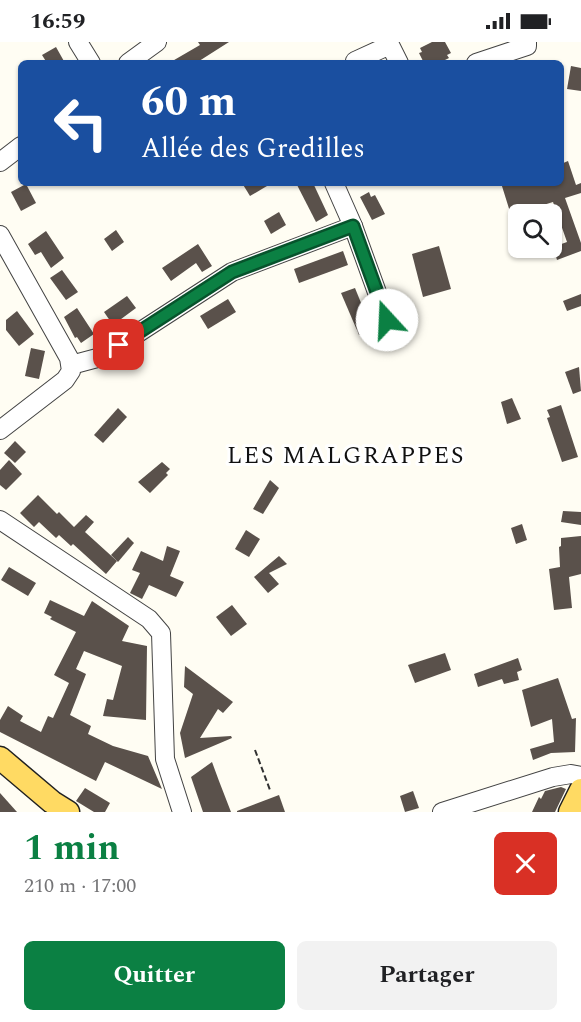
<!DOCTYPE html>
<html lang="fr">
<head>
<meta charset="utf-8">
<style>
  :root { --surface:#fff; --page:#f2f2f2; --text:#202124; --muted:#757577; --accent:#0b8043 }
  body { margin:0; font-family:Spectral,serif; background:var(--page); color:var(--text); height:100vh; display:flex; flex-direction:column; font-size:22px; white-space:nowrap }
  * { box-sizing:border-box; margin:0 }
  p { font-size:20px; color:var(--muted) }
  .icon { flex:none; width:33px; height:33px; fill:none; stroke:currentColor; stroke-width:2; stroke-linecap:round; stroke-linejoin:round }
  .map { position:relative; height:770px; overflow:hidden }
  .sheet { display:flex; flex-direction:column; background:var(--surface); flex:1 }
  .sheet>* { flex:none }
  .top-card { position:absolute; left:18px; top:18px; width:546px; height:126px; border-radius:9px; box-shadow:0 2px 4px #0004; background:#1a4fa0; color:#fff; overflow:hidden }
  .tools { position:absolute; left:508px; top:162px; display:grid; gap:12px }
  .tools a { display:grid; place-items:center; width:54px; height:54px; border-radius:9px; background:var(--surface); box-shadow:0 2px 4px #0004; font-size:30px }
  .pin { position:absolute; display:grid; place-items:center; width:51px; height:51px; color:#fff; margin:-26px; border-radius:12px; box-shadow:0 3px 9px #0006 }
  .me { position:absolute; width:66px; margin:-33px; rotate:340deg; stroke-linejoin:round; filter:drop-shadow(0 0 4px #0008) }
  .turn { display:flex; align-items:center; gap:21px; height:126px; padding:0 24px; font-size:27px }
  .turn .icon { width:78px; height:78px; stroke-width:2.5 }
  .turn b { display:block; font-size:42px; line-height:51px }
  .round { display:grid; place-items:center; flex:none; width:63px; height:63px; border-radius:9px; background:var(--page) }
  .headline { display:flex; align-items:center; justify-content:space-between; height:102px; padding:0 24px }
  h1 { font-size:36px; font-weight:700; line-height:45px; color:var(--accent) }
  .action { display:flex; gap:12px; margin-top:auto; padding:12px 24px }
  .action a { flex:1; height:69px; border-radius:9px; background:var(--accent); color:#fff; font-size:24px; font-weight:700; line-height:69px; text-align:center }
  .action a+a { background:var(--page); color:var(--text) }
  .status { display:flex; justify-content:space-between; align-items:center; height:42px; padding:0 30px; background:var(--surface); direction:ltr }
  .status svg { height:16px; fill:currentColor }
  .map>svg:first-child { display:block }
  .building { fill:#5a514b }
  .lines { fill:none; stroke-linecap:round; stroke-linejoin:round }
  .minor-casing { stroke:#434343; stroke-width:20 }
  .major-casing { stroke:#212121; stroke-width:25 }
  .path { stroke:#323232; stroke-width:2; stroke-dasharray:6 3; stroke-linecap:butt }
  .minor { stroke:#fff; stroke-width:18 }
  .major { stroke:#ffda63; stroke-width:22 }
  .route-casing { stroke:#07532c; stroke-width:15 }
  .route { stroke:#0b8043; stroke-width:10 }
  .labels { text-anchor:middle; stroke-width:6; stroke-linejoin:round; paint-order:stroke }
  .neighbourhood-label { font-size:24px; letter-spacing:1.5px; fill:#101010; stroke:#fff }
</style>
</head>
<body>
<div class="status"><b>16:59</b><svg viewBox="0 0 49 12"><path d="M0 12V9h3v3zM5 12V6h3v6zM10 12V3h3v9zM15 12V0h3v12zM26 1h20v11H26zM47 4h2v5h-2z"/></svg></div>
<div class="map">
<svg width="581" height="770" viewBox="0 0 581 770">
  <rect width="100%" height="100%" fill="#fffdf3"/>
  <!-- building -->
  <g class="building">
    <polygon points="198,0 229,0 196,21 169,21 200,3"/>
    <polygon points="432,0 445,0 451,11 447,13 449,16 439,21 424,21 419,11 422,10 420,6"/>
    <polygon points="56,5 65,21 47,21 42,13"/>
    <polygon points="571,24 581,26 581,49 567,47"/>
    <polygon points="568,119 576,143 581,141 581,151 565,156 581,201 581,209 557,218 553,205 567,200 553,160 511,173 501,141 561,141 561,122"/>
    <polygon points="242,141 272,141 250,154"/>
    <polygon points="296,141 313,141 328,173 316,180"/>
    <polygon points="26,142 36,161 21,169 11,150"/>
    <polygon points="369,150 371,155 375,153 385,172 372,178 360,155"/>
    <polygon points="279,170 286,183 271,192 264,179"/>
    <polygon points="116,188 124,200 112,209 104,197"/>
    <polygon points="46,189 64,216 51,226 41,210 35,213 28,202"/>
    <polygon points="198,202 212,224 202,230 196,221 171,239 162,226"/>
    <polygon points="439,204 451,247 423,255 412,212"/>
    <polygon points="343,209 348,223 299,241 294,227"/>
    <polygon points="62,228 78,250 66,258 50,236"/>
    <polygon points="355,246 372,288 359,293 341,251"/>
    <polygon points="581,252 581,264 567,269 563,259"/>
    <polygon points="127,254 136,266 113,283 104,270"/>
    <polygon points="228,257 236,270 208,287 200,274"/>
    <polygon points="77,266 94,292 81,301 77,295 75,296 64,275"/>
    <polygon points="17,269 34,292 19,304 6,288 6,278"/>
    <polygon points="31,306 45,309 39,337 25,334"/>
    <polygon points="579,325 581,349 573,352 565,330"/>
    <polygon points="512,356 521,377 507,382 501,360"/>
    <polygon points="561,363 578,415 562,420 547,376 550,375 547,368"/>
    <polygon points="118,366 127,375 103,401 94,393"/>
    <polygon points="15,399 26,410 15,421 4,411"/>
    <polygon points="9,418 22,432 6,448 0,443 0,428"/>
    <polygon points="162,420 170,427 166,431 168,433 150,451 138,440"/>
    <polygon points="270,438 279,446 263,472 253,467"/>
    <polygon points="38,453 57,472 59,470 74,485 86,473 94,480 85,490 117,519 106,532 73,502 71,504 59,493 56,496 39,480 34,485 20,471"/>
    <polygon points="563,469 581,470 581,483 561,480"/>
    <polygon points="522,482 527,498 516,502 511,486"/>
    <polygon points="246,488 260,497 249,515 235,507"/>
    <polygon points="581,494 581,532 569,535 572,566 554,568 549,527 560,525 559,505 561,504 561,496"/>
    <polygon points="128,495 134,501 118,520 111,513"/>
    <polygon points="167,504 180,509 170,534 184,540 176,555 149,543 142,557 130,551 140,531 132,528 141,509 163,519"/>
    <polygon points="279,514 287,522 269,531 279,542 268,551 254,535"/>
    <polygon points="9,525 36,541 28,554 1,538"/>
    <polygon points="50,558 84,574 92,559 129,584 122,599 147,604 146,678 103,674 107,657 113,658 122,624 84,609 76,627 86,632 70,673 91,684 88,692 113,704 148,714 162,747 105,720 96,739 0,690 0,678 8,664 23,674 20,679 41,690 48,674 53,676 69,641 54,633 76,590 50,577 52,575 44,571"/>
    <polygon points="232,563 247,582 231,594 216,575"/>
    <polygon points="445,611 451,628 415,641 408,623"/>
    <polygon points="518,616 522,628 517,630 519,638 504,642 502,637 478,645 474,632"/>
    <polygon points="185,624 233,660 223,671 218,667 200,696 231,694 232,696 185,716 180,691 193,652 184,645"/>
    <polygon points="558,636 572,677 576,676 575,710 551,711 533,718 530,707 554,700 552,677 531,685 522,648"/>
    <polygon points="212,720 219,739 231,770 203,770 191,735"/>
    <polygon points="561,745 566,747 555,770 532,770 539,755 541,757 545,749"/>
    <polygon points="85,746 110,761 105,770 94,770 76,759"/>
    <polygon points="413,749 419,766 405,770 400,754"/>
    <polygon points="0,751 17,770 0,770"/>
    <polygon points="279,753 285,770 237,770 237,769"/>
  </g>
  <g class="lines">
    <!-- minor casing -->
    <g class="minor-casing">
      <g id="minor">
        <polyline points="78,0 91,21"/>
        <polyline points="355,19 390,3 399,21"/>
        <polyline points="128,21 157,0"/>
        <polyline points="476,21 527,4 527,0"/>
        <polyline points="0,120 21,104"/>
        <polyline points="353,184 387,278"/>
        <polyline points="0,193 69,316 71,329 65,338 0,388"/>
        <polyline points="71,323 101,315 232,230 353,184 334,141"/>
        <polyline points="0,478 149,577 161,591 165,717 182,770"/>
        <polyline points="442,770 553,735 571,732 581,734"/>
      </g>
    </g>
    <!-- major casing -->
    <g class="major-casing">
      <g id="major">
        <polyline points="0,716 52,760 68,770"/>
        <polyline points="570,770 581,748"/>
      </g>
    </g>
    <!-- path -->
    <polyline class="path" points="255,708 270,748"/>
    <!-- minor -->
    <use href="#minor" class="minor"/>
    <!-- major -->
    <use href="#major" class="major"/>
  </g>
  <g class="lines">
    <!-- route casing -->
    <g class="route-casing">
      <polyline id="route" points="119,303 232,230 353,184 387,278"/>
    </g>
    <!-- route -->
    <use href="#route" class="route"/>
  </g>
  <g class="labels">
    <!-- neighbourhood labels -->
    <g class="neighbourhood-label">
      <text x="346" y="421">LES MALGRAPPES</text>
    </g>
  </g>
</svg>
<div class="tools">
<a><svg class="icon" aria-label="search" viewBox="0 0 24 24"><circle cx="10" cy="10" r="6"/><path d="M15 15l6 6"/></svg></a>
</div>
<div class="pin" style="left:119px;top:303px;background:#d93025"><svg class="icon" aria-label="arrive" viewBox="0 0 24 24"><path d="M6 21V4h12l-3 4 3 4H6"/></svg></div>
<svg class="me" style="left:387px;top:278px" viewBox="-20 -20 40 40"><circle r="19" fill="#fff"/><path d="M0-13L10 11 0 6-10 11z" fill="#0b8043"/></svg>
<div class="top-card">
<div class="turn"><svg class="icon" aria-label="left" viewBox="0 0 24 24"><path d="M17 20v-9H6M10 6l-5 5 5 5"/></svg><div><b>60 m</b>Allée des Gredilles</div></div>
</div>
</div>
<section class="sheet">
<div class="headline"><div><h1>1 min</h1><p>210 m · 17:00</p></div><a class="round" style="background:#d93025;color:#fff"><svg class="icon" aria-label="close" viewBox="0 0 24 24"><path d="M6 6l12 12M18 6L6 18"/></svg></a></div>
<div class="action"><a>Quitter</a><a>Partager</a></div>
</section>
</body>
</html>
